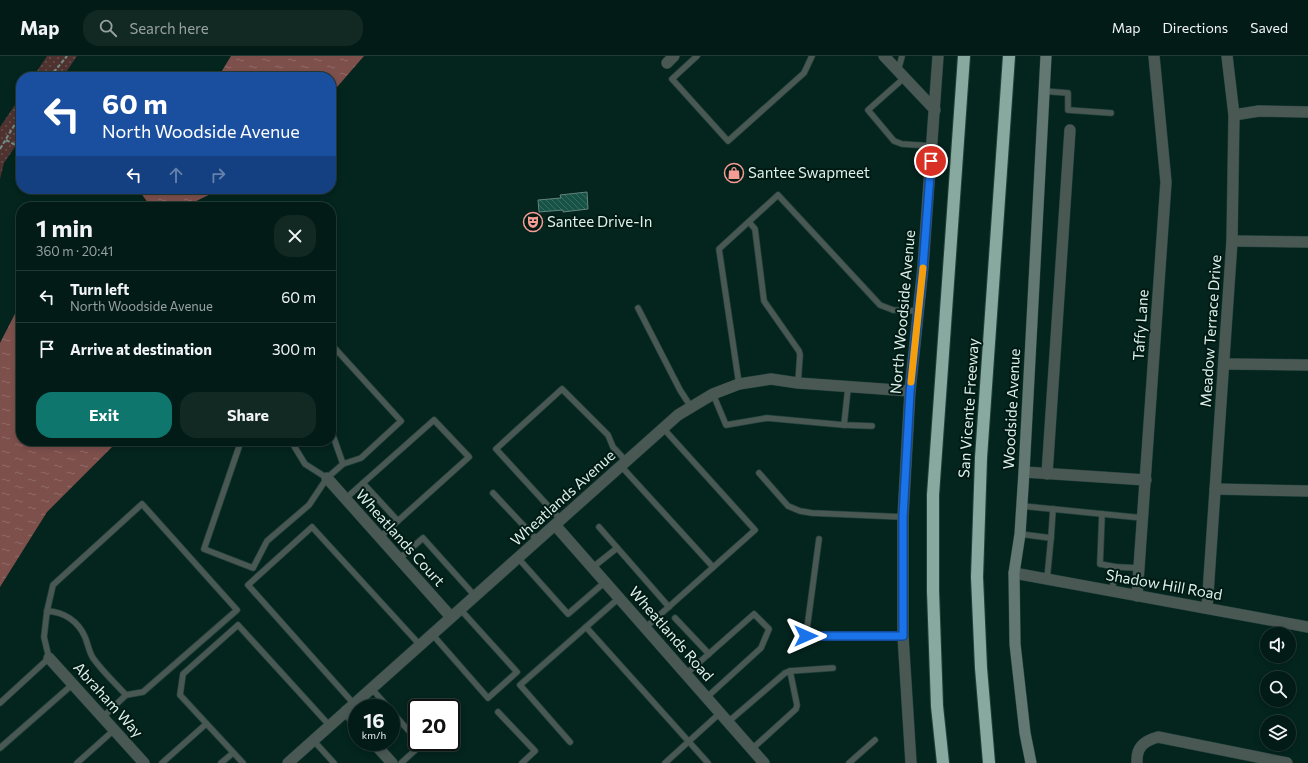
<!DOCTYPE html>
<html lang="en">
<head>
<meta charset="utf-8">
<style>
  :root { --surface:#031b16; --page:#112823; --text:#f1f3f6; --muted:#97a1a1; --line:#243935; --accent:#0f766e }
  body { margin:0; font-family:Commissioner,sans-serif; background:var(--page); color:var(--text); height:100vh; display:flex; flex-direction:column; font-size:15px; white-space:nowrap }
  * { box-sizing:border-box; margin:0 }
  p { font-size:13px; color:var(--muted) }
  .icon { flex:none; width:22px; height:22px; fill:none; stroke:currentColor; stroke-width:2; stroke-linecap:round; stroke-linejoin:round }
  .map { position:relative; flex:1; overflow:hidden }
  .drawer { position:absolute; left:16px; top:146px; width:320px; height:244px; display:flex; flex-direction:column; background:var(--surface); border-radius:16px; box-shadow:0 2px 6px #0003,0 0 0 1px var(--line) }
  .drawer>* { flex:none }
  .banner { position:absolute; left:16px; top:16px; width:320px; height:122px; border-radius:16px; box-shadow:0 2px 6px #0003,0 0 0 1px var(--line); background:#1a4fa0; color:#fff; overflow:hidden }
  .buttons { position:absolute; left:1260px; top:571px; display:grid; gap:8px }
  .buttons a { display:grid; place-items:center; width:36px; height:36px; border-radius:50%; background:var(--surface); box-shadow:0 2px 6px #0003,0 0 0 1px var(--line); font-size:20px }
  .speed { position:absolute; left:348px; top:643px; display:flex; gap:8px; font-size:20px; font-weight:700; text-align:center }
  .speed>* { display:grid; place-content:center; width:52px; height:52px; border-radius:50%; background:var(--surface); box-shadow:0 2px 6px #0003,0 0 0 1px var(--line); line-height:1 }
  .speed small { font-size:10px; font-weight:400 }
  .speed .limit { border:2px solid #111; border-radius:6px; background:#fff; color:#111 }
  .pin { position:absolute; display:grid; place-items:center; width:34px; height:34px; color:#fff; margin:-17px; border:2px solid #fff; border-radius:50%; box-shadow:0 1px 4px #0007 }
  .me { position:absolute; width:44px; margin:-22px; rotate:90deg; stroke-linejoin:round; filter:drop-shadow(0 0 3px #0008) }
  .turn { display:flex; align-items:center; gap:14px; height:84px; padding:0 20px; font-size:18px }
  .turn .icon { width:52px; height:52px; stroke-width:2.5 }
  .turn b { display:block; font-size:28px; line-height:34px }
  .lanes { display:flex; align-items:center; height:38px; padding:0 20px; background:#0003; justify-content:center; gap:20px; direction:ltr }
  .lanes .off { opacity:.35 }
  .round { display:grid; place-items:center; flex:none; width:42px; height:42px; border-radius:16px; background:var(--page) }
  .headline { display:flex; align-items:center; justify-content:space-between; height:68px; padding:0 20px }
  h1 { font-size:24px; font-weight:700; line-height:30px }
  .button { display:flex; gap:8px; margin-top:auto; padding:8px 20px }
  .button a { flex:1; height:46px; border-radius:16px; background:var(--accent); color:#fff; font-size:16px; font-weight:700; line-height:46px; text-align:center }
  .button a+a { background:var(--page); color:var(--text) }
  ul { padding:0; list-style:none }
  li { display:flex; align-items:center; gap:12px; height:52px; padding:0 20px; border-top:1px solid var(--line) }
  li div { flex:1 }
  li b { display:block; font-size:15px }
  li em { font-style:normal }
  header { display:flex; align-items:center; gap:24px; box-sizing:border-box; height:56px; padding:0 20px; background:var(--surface); border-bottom:1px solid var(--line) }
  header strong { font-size:19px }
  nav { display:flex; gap:22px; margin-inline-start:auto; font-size:14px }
  .search { width:280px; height:36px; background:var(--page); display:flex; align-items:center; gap:10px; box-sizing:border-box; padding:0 14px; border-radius:16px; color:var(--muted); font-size:15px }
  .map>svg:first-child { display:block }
  .park { fill:url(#park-dots) }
  .water { fill:url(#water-ripples) }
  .building { fill:url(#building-back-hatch); stroke:#63847b }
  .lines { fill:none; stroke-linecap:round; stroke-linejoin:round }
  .service-casing { stroke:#23413b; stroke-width:7 }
  .minor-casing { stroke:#23413b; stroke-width:12 }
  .tertiary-casing { stroke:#23413b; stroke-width:12 }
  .secondary-casing { stroke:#23413b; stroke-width:12 }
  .motorway-casing { stroke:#23413b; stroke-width:14 }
  .path { stroke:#748c87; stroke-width:2; stroke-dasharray:4 2; stroke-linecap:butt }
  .service { stroke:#4a5854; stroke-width:5.5 }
  .minor { stroke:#4a5854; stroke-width:11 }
  .tertiary { stroke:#4a5854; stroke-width:11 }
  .secondary { stroke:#637873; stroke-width:11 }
  .motorway { stroke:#87a9a0; stroke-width:12 }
  .route-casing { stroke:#114b97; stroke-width:10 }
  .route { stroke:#1a73e8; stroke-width:7 }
  .slow { stroke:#f59e0b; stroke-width:7 }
  .labels { text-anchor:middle; stroke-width:4; stroke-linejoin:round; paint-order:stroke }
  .poi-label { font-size:15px; fill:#dff0eb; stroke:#001a14; text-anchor:start }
  .street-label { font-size:15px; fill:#dff0eb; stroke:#001a14 }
</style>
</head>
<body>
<header>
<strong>Map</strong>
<div class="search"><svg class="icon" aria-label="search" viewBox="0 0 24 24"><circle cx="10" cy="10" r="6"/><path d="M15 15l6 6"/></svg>Search here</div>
<nav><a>Map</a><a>Directions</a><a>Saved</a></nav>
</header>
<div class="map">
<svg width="1308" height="707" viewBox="0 0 1308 707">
  <defs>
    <pattern id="park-dots" width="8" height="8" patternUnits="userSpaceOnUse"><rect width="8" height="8" fill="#4d3230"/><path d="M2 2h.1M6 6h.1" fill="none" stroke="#66504e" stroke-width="1.8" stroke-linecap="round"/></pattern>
    <pattern id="water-ripples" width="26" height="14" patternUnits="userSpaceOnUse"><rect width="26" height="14" fill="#7e504c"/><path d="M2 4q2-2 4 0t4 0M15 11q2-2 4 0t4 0" fill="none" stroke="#906a66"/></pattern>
    <pattern id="building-back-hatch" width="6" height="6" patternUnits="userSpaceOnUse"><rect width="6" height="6" fill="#175246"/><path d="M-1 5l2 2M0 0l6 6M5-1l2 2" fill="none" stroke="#386b61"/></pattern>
  </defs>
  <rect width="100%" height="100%" fill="#04241e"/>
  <!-- park -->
  <g class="park">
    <polygon points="47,0 77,0 63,21 33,21"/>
    <polygon points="21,40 21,82 4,107 0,123 0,71"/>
  </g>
  <!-- water -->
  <g class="water">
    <polygon points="231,0 364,0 331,38 331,21 211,21 220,18"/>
    <polygon points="138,133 221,133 184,151 151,151"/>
    <polygon points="21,246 21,385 118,385 47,456 0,531 0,287"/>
  </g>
  <!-- building -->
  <polygon class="building" points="587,136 588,153 563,156 563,154 539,156 538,144 561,142 560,139"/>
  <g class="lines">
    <!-- service casing -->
    <g class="service-casing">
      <g id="service">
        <polyline points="697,0 672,23 728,85 804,17 812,0"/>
        <polyline points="898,15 902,0"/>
        <polyline points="904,22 868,54 894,85 902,88 932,90"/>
        <polyline points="1043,35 1068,37 1068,54 1111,57"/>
        <polyline points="749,166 755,173 764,245 799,295 800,299 798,327"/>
        <polyline points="638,252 680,334 691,351"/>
        <polyline points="331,288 401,365 361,402 343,408"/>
        <polyline points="739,328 719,193 778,139 880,249 893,254 918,255"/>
        <polyline points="848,332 844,369 872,370"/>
        <polyline points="713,338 726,369 767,362 844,369"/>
        <polyline points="241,385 204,493 253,512 267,485 309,449 327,422 343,408 331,374"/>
        <polyline points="291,385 305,408 327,422"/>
        <polyline points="621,410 713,511"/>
        <polyline points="759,417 788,450 800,455 812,457 903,461"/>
        <polyline points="363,427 398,465"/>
        <polyline points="493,437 538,485"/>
        <polyline points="345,443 434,364 469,401 380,481"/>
        <polyline points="1022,450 1143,462"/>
        <polyline points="1102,458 1100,508 1116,511 1112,535"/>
        <polyline points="561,464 496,393 562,333 608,379 613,391 626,405"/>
        <polyline points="599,471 669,551"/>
        <polyline points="1020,478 1051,482 1047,523"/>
        <polyline points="1051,482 1053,453"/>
        <polyline points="819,483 806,580 903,580"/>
        <polyline points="518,502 568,558 605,526"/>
        <polyline points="399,503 423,482 475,540"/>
        <polyline points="1116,511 1139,512"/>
        <polyline points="592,512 617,492"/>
        <polyline points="619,542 586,571 708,707"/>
        <polyline points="47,555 53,529 142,448 237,554 143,636 126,639"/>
        <polyline points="675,562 709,598"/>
        <polyline points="645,572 755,474 663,372"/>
        <polyline points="432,578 488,642 517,616 460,553"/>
        <polyline points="790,615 833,612"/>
        <polyline points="686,618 754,558 769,573 761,592 706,642"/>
        <polyline points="371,632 389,652"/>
        <path d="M 0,647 L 49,602 L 44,581 L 47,555 C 64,556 78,565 85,581 C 88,588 89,596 93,602 C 102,615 115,627 126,639 L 103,661"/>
        <polyline points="354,648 248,529 312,471 420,589"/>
        <polyline points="391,655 417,684"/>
        <polyline points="498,656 535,695 522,707"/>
        <polyline points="728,666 785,617 790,615 797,649 796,653 752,693"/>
        <polyline points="313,684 334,707"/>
        <polyline points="570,686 520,629 586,571"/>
        <polyline points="0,692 73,628"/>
        <polyline points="77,707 114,674"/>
        <polyline points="162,707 206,668"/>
        <polyline points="221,707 233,697"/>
        <polyline points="243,707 180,639 183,618 238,569 330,670"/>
        <polyline points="401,707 421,689 419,686"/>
        <polyline points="665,707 720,657"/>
        <polyline points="849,707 875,684"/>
      </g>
    </g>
    <!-- minor casing -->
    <g class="minor-casing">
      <g id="minor">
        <polyline points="884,0 935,54"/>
        <polyline points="667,7 674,0"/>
        <polyline points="1234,59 1259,55 1308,56"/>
        <polyline points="1232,185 1308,186"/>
        <polyline points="1224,308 1308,309"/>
        <polyline points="1024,416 1146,424"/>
        <polyline points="1047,418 1070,74"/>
        <polyline points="327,422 451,561"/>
        <polyline points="1215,433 1308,435"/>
        <polyline points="555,469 764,707"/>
        <polyline points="1014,517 1308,571"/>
        <polyline points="1137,540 1166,126 1154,0"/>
        <polyline points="1207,552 1232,185 1234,59 1227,0"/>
        <polyline points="49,602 144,707"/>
        <polyline points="346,655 357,668"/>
        <polyline points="373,686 392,707"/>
        <polyline points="288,707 678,359 713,338 739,328 771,323 798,327 910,335"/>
        <path d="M 1137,707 C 1136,691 1144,685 1158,681 L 1287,707"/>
      </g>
    </g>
    <!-- tertiary casing -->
    <g class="tertiary-casing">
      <polyline id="tertiary" points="911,707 903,580 903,461 910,335 923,211 938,0"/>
    </g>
    <!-- secondary casing -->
    <g class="secondary-casing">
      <polyline id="secondary" points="1031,707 1025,677 1015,588 1014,517 1020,478 1024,416 1046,0"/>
    </g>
    <!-- motorway casing -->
    <g class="motorway-casing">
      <g id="motorway">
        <polyline points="943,707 937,650 933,535 933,439 964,0"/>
        <polyline points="989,707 981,612 977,521 981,402 1009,0"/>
      </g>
    </g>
    <!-- path -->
    <g class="path">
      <polyline points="50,21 67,0"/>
      <polyline points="6,84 21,92"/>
      <polyline points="0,93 21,58"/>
      <polyline points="64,133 64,136"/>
    </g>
    <!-- service -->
    <use href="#service" class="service"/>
    <!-- minor -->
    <use href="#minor" class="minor"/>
    <!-- tertiary -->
    <use href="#tertiary" class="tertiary"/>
    <!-- secondary -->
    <use href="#secondary" class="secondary"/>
    <!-- motorway -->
    <use href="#motorway" class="motorway"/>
  </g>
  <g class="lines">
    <!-- route casing -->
    <g class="route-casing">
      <polyline id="route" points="806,580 903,580 903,461 910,336 923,211 931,105"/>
    </g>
    <!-- route -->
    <use href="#route" class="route"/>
    <!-- slow -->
    <polyline class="slow" points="911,326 923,212"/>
  </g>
  <!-- icons -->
  <defs>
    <g id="shop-ring" transform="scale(1)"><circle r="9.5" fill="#001a14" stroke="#f59c94" stroke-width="1.5"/><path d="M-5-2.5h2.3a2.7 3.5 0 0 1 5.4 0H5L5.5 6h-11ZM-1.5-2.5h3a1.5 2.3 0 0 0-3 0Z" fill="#f59c94"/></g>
    <g id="theatre-ring" transform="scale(1)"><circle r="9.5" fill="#001a14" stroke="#f59c94" stroke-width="1.5"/><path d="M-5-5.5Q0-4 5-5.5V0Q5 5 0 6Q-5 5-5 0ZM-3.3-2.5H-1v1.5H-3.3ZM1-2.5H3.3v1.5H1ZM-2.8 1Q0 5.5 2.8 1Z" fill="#f59c94"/></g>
  </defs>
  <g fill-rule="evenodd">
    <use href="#shop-ring" x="734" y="117"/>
    <use href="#theatre-ring" x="533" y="166"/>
  </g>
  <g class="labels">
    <!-- poi labels -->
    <g class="poi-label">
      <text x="748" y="122">Santee Swapmeet</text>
      <text x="547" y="171">Santee Drive-In</text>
    </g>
    <!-- street labels -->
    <g class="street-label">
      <text transform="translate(903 256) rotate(-85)" y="5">North Woodside Avenue</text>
      <text transform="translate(1141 269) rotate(-86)" y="5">Taffy Lane</text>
      <text transform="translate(1211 275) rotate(-86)" y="5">Meadow Terrace Drive</text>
      <text transform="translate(969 352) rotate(-86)" y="5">San Vicente Freeway</text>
      <text transform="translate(1012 353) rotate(-87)" y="5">Woodside Avenue</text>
      <text transform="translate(563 442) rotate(-42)" y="5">Wheatlands Avenue</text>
      <text transform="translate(400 482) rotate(48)" y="5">Wheatlands Court</text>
      <text transform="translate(1164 529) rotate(10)" y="5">Shadow Hill Road</text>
      <text transform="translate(671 578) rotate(49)" y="5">Wheatlands Road</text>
      <text transform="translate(108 644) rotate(48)" y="5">Abraham Way</text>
    </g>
  </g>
</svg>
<div class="buttons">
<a><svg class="icon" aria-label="sound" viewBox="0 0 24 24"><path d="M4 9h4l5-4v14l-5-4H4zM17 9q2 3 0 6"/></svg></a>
<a><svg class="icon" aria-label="search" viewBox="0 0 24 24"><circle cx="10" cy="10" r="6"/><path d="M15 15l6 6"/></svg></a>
<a><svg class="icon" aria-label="layers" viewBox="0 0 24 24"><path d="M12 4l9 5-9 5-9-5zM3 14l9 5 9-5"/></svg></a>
</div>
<div class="speed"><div>16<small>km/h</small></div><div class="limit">20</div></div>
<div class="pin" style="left:931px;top:105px;background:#d93025"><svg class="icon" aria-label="arrive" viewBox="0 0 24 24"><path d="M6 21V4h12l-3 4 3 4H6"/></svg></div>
<svg class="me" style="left:806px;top:580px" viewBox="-20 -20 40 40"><path d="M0-17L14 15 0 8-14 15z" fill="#1a73e8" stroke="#fff" stroke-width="4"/></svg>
<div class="banner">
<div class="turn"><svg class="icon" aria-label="left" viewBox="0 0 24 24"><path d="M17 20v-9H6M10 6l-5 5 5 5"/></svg><div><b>60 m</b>North Woodside Avenue</div></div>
<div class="lanes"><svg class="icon" aria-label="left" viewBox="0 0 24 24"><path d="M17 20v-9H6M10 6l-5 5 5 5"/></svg><svg class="icon off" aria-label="ahead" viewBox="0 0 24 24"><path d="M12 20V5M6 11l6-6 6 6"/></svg><svg class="icon off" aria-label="right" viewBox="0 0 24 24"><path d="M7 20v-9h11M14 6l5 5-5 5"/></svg></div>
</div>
<section class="drawer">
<div class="headline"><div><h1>1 min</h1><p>360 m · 20:41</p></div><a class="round"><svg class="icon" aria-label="close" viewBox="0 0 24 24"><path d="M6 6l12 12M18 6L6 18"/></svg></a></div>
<ul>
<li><svg class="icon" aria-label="left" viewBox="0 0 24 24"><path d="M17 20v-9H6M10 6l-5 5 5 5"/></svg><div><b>Turn left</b><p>North Woodside Avenue</p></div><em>60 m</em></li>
<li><svg class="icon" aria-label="arrive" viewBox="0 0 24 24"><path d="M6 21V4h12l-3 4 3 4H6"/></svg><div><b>Arrive at destination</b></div><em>300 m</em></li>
</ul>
<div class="button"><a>Exit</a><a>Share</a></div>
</section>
</div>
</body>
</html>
